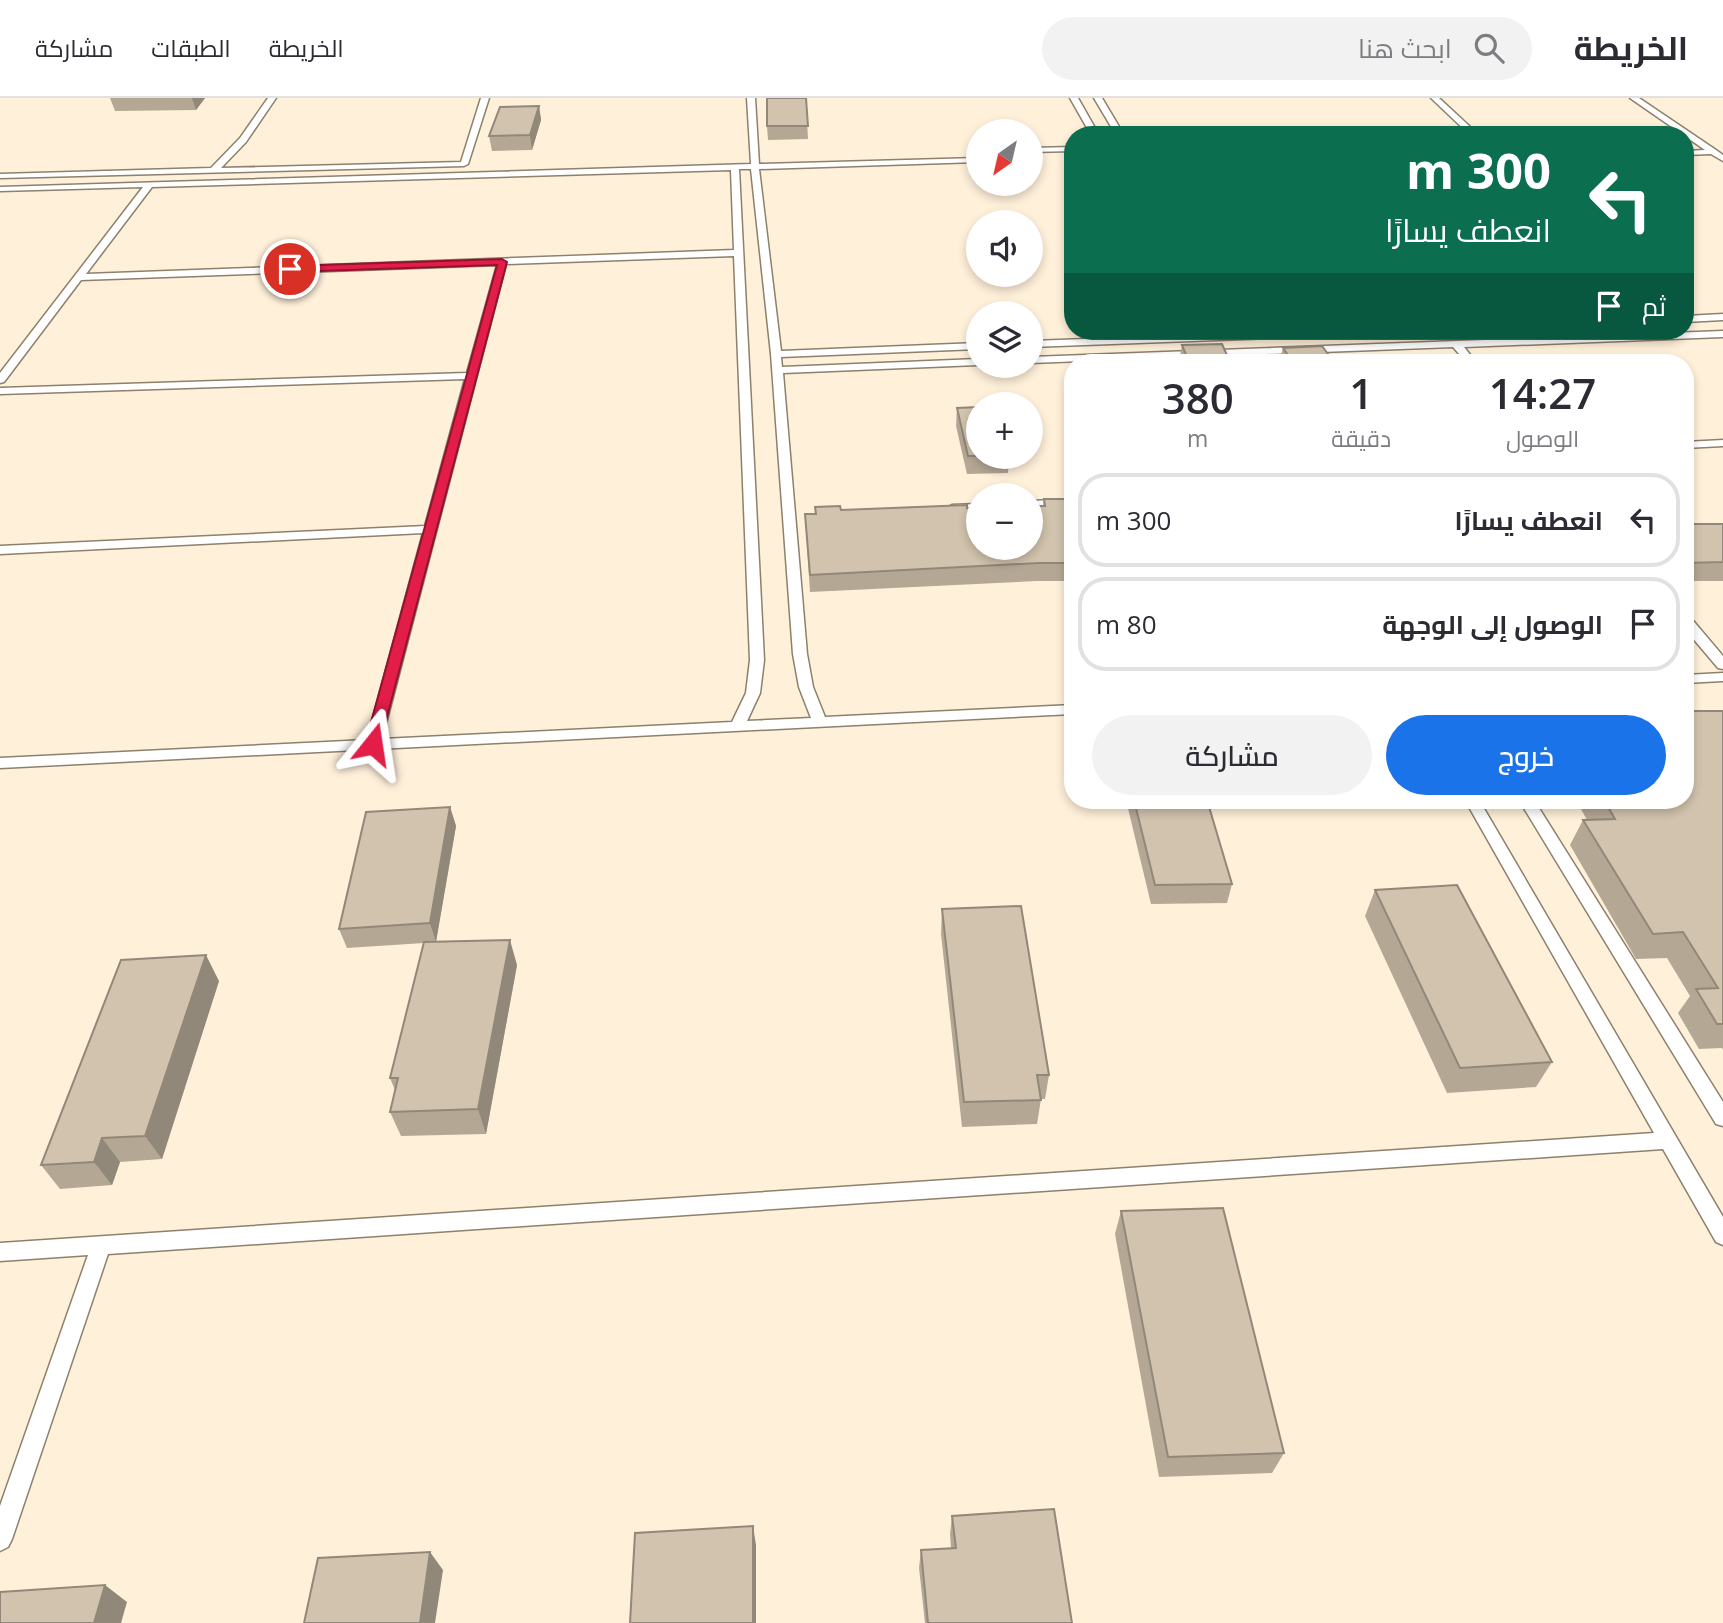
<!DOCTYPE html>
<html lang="ar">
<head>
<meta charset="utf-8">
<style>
  :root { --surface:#fff; --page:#f2f2f3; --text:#2b2b33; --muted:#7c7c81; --line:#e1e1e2; --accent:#1a73e8 }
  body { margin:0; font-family:"Open Sans",Cairo,sans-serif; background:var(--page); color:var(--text); direction:rtl; height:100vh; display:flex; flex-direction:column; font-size:26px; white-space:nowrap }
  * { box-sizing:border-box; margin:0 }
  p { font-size:23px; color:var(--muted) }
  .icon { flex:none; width:38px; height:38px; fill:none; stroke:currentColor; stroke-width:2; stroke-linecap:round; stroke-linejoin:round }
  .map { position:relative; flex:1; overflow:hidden; direction:ltr }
  .sheet { position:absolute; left:1064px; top:256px; width:630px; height:455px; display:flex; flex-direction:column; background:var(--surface); border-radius:28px; box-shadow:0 4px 10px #0003; direction:rtl }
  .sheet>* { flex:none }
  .guide { position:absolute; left:1064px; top:28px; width:630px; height:214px; border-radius:28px; box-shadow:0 4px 10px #0003; direction:rtl; background:#0b6e4f; color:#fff; overflow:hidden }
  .needle { width:46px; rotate:214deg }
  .fabs { position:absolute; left:966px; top:21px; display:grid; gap:14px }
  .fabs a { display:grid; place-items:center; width:77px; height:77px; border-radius:50%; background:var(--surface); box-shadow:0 4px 10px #0003; font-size:35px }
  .pin { position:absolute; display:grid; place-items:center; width:60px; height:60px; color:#fff; margin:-30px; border:4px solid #fff; border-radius:50%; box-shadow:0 2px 7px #0007 }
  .me { position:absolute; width:77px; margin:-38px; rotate:15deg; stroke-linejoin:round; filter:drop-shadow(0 0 5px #0008) }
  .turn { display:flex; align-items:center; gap:24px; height:147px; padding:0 28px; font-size:32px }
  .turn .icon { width:91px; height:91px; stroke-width:2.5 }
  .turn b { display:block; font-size:49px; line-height:60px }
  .then { display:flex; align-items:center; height:66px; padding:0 28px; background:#0003; gap:14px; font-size:26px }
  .eta { display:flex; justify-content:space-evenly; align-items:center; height:119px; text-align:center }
  .eta b { font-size:42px; font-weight:600; line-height:49px }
  .cta { display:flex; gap:14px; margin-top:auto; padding:14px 28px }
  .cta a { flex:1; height:80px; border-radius:42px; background:var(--accent); color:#fff; font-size:28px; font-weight:600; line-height:80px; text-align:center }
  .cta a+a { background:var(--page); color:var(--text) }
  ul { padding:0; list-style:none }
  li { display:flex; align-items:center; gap:21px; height:94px; margin:0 14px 10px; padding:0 14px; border:4px solid var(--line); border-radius:28px }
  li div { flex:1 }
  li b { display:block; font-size:26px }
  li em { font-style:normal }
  header { display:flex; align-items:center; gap:42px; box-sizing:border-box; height:98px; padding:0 35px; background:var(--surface); border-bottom:2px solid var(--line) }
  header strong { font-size:33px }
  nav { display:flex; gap:38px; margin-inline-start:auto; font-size:24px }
  .search { width:490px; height:63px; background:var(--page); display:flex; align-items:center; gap:18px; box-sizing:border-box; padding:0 24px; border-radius:38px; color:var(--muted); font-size:26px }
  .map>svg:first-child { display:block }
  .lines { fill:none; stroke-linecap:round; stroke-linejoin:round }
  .service-casing { stroke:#8d806c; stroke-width:3 }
  .service { fill:#fff; fill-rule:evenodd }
  .wall { fill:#b4a895 }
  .shaded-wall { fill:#928879 }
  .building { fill:#d1c3ad; stroke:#928879; stroke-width:2 }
  .route { fill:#e11d48; stroke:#92132f; stroke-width:2 }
</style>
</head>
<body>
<header>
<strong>الخريطة</strong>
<div class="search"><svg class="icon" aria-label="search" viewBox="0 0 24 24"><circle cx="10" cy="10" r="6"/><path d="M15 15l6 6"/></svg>ابحث هنا</div>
<nav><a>الخريطة</a><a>الطبقات</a><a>مشاركة</a></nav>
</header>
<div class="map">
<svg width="1723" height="1525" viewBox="0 0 1723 1525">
  <rect width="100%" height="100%" fill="#fff0da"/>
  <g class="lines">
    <!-- service casing -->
    <g class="service-casing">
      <g id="service">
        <polygon points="268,0 276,0 246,44 221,70 461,64 481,0 489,0 468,66 464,68 0,80 0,76 211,70 240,40"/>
        <path d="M 747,0 L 755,0 L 759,66 L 978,60 L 978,64 L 759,71 L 781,253 L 978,245 L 978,251 L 781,259 L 782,269 L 978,261 L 978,267 L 783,275 L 807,556 L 813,589 L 825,619 L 1073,607 L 1073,616 L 0,670 L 0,660 L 367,642 L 423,435 L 0,456 L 0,448 L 425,428 L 465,281 L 0,296 L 0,290 L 467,275 L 497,167 L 81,182 L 4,284 L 0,285 L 0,275 L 143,89 L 0,93 L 0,89 L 751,66 ZM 739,71 L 751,71 L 771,256 L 793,556 L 799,589 L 811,620 L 747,623 L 760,595 L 764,562 ZM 731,72 L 734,152 L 86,176 L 152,89 ZM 734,158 L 750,562 L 746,595 L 732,624 L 382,641 L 506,166 Z"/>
        <polygon points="1070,0 1078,0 1099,37 1091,37"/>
        <polygon points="1094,0 1102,0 1124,37 1116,37"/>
        <polygon points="1431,0 1439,0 1479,37 1470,37"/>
        <polygon points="1630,0 1639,0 1716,52 1723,57 1723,63 1711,56 1685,57 1685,53 1705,52"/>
        <polygon points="1073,49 1073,53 1031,54 1031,50"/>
        <polygon points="1723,216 1723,222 1685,224 1685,218"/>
        <polygon points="1304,233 1381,233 1376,236 1031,249 1031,243"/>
        <polygon points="1723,233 1723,239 1464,249 1476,264 1466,264 1453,249 1031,265 1031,259"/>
        <polygon points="1723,342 1723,348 1685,350 1685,344"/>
        <polygon points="1073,401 1073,409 1031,410 1031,403"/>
        <polygon points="978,406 978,414 952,415 946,411 952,407"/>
        <polygon points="1685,518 1690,519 1723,558 1723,571 1718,570 1685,531"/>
        <polygon points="1723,575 1723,583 1685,585 1685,577"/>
        <polygon points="1465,702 1479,702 1723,1119 1723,1147 1716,1144 1663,1051 108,1156 12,1441 8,1449 0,1453 0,1408 88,1157 0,1163 0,1145 1654,1035"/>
        <polygon points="1519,702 1534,702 1723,1004 1723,1028 1716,1026"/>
      </g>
    </g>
    <!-- service -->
    <use href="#service" class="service"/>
  </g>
  <!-- wall -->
  <g class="wall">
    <polygon points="110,0 205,0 196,12 115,13"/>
    <polygon points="806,0 808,41 768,42 767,28"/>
    <polygon points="539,8 541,22 532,52 492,53 489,38"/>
    <polygon points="1182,247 1230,264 1179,264"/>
    <polygon points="1283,250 1334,264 1279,264"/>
    <polygon points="978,309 978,359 1009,359 1008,375 967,376 956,328 957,310"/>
    <polygon points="1044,401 1073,401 1073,483 1037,483 810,494 805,416 841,412 1043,408"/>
    <rect x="1685" y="426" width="38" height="57"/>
    <polygon points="1723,613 1723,952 1722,950 1699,951 1678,915 1690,898 1667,860 1636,861 1570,747 1583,722 1587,722 1576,702 1685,702"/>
    <polygon points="1126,702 1207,702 1232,786 1227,805 1151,806"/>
    <polygon points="450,709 456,728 436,843 517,867 486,1036 401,1038 390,1014 395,992 390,980 424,845 347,850 339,831"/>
    <polygon points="1375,792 1552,964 1536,989 1447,995 1365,818"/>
    <polygon points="942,811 1049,977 1045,1001 1041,1001 1037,1026 962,1029 941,836"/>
    <polygon points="219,883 162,1061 120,1064 112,1087 60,1091 41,1067"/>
    <polygon points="1121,1113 1284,1355 1272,1375 1159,1379 1115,1136"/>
    <polygon points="952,1418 1072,1525 925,1525 919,1470 921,1452 951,1450 950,1436"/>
  </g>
  <!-- shaded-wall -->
  <g class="shaded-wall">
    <polygon points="192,0 205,0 196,12"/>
    <polygon points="539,8 541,22 532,52 530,37"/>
    <polygon points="450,709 456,728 436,844 430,825"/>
    <polygon points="510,842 517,867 486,1036 478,1011"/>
    <polygon points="206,857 219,883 162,1061 145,1038"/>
    <polygon points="102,1040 120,1064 112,1087 94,1064"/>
    <polygon points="753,1428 756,1447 756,1525 753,1525"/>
    <polygon points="430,1454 443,1472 435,1525 420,1525"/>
    <polygon points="105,1487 127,1504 121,1525 94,1525"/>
  </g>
  <!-- building -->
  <g class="building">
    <polygon points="767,0 806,0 808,28 767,28"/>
    <polygon points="539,8 530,37 489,38 500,9"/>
    <polygon points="1222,246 1230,264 1189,264 1182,247"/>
    <polygon points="1322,248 1334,264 1293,264 1283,250"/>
    <polygon points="978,309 978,358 968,358 957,310"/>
    <polygon points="1044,401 1073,401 1073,465 1039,465 810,477 805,416 816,416 815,409 840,408 841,412 967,407 967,410 978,410 978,450 1031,450 1031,408 1045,408"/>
    <polygon points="1685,426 1723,426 1723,464 1685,465"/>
    <polygon points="1685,613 1723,613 1723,926 1717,926 1696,891 1718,890 1683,834 1653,836 1583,722 1615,721 1604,702 1685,702"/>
    <polygon points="1134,702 1207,702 1232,786 1155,787"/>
    <polygon points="450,709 430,825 339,831 366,714"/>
    <polygon points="1457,787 1552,964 1460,970 1375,792"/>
    <polygon points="1021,808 1049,977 1037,977 1041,1002 964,1004 942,811"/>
    <polygon points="510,842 478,1011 390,1014 398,980 390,980 424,844"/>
    <polygon points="206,857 145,1038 102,1040 94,1064 41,1067 121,862"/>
    <polygon points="1223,1110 1284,1355 1168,1359 1121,1113"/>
    <polygon points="1054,1411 1072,1525 928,1525 921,1452 956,1450 952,1418"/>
    <polygon points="753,1428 753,1525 630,1525 635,1435"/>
    <polygon points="430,1454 420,1525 304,1525 318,1460"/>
    <polygon points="105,1487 94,1525 0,1525 0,1494"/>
  </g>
  <!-- route -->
  <polygon class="route" points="502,161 507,164 380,646 373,651 365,646 497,167 290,174 286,171 290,168"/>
</svg>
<div class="fabs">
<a><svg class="needle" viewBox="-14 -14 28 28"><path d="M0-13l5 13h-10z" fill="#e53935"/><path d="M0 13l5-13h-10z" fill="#7c7c81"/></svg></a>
<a><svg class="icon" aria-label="sound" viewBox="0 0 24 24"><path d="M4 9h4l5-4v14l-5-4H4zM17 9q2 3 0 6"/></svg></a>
<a><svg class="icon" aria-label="layers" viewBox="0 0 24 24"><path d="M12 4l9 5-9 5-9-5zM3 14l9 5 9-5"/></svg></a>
<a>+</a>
<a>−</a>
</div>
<div class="pin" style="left:290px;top:171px;background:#d93025"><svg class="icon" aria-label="arrive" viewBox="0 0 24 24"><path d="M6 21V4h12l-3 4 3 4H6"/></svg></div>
<svg class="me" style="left:373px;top:646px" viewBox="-20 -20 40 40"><path d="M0-17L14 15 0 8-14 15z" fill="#e11d48" stroke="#fff" stroke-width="4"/></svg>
<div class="guide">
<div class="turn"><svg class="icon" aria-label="left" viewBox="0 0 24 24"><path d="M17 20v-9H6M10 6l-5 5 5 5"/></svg><div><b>300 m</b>انعطف يسارًا</div></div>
<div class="then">ثم<svg class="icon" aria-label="arrive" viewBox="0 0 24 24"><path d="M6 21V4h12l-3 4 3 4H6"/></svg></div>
</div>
<section class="sheet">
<div class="eta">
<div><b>14:27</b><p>الوصول</p></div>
<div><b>1</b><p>دقيقة</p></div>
<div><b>380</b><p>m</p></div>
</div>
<ul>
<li><svg class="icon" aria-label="left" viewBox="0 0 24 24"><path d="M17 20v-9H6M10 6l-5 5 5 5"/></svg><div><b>انعطف يسارًا</b></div><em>300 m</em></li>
<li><svg class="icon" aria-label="arrive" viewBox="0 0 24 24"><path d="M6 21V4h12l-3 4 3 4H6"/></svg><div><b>الوصول إلى الوجهة</b></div><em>80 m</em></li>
</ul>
<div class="cta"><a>خروج</a><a>مشاركة</a></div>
</section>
</div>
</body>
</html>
